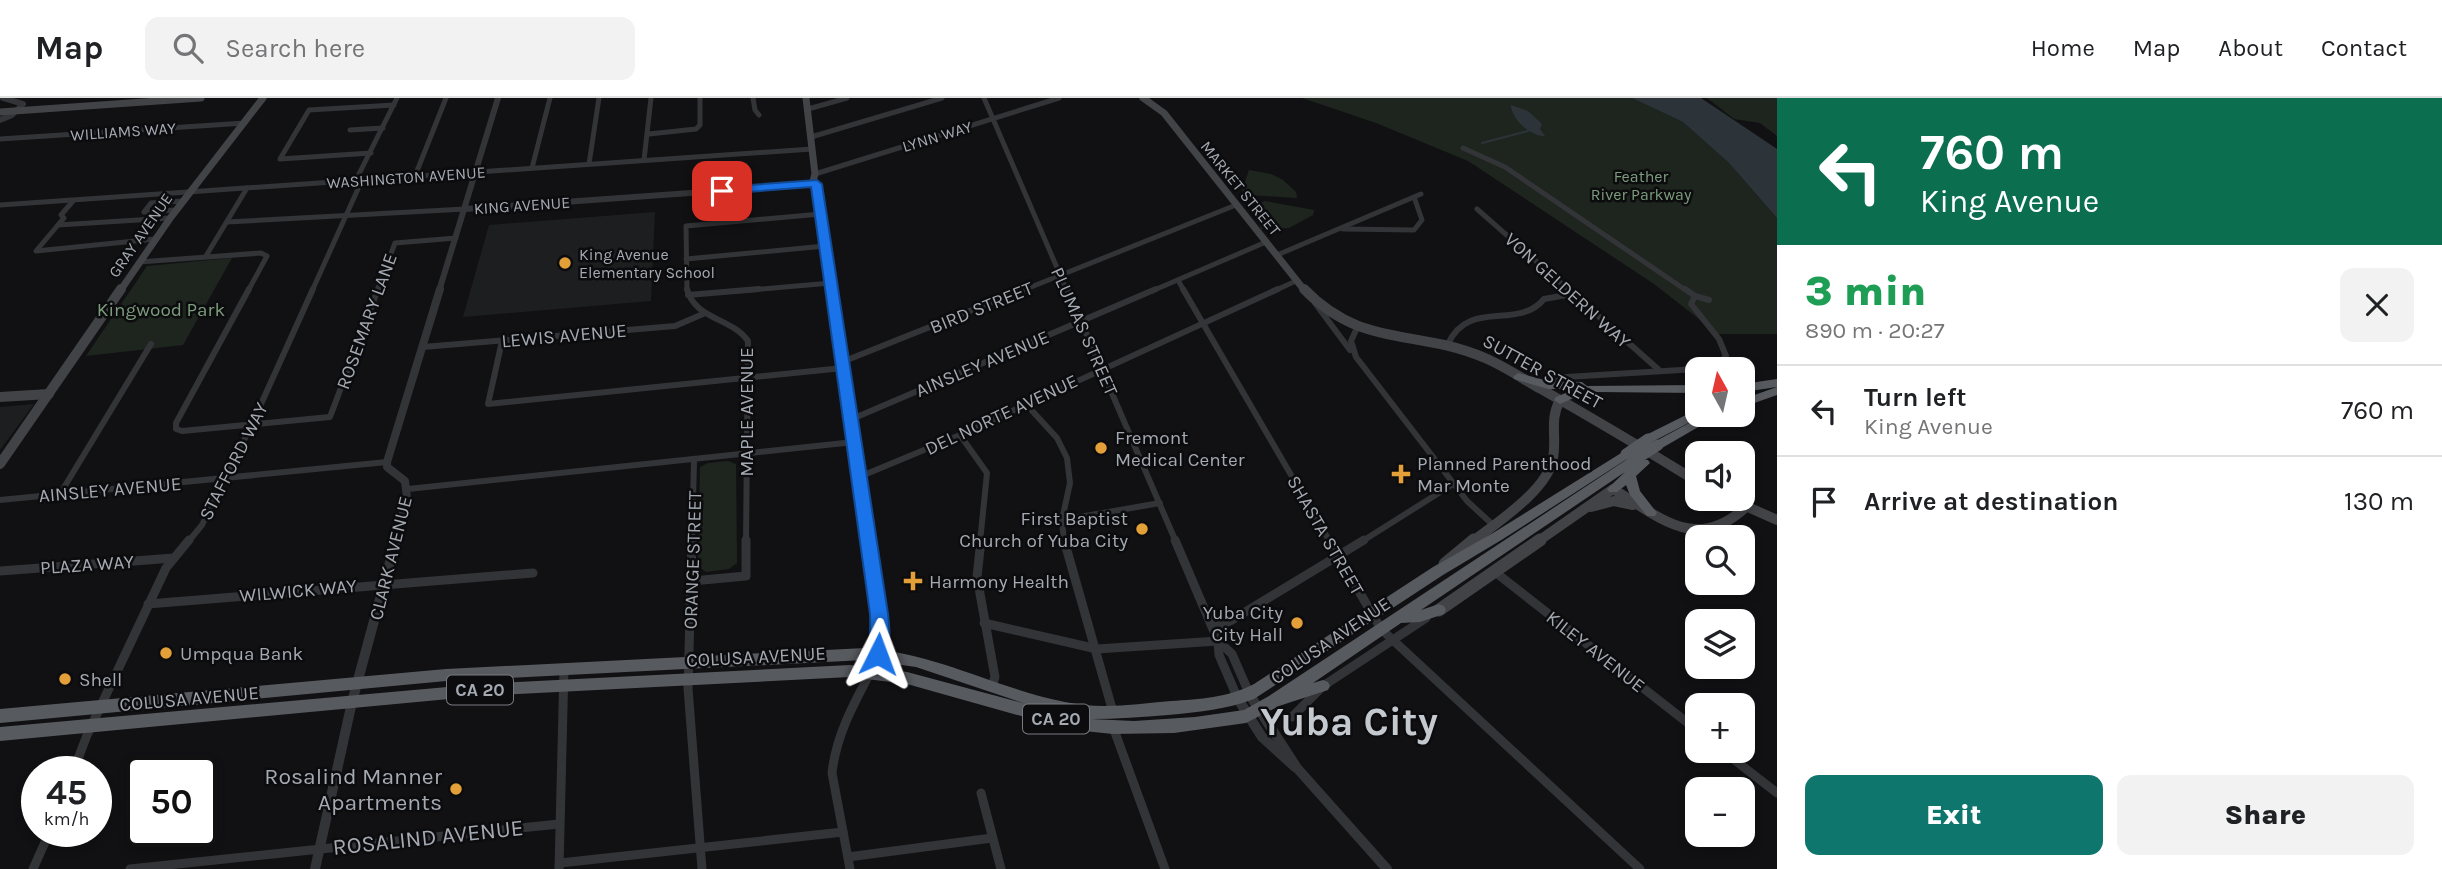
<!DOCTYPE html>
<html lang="en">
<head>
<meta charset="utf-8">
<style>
  :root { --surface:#fff; --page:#f2f2f2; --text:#202124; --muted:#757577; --line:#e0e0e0; --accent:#0f766e }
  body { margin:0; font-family:Karla,sans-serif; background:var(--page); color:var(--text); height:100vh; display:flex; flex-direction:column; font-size:26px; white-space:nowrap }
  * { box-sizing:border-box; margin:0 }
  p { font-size:23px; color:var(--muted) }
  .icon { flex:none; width:38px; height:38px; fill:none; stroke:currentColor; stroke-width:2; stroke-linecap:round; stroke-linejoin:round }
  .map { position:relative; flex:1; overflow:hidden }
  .sheet { display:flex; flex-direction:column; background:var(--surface); width:665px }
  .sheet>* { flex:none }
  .top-card { background:#0b6e4f; color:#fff; overflow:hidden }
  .needle { width:46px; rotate:352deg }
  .buttons { position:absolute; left:1685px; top:259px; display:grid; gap:14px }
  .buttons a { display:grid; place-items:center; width:70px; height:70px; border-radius:14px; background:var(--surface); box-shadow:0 4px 10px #0003; font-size:35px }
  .speed { position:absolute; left:21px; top:658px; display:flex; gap:14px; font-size:35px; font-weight:700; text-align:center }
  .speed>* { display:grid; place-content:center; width:91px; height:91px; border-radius:50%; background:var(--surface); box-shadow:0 4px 10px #0003; line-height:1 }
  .speed small { font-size:18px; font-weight:400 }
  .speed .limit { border:4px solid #111; border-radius:10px; background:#fff; color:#111 }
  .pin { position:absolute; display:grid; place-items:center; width:60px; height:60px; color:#fff; margin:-30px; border-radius:14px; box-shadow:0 4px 10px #0006 }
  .me { position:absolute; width:77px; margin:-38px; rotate:3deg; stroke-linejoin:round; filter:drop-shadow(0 0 5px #0008) }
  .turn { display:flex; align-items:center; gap:24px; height:147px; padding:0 28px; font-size:32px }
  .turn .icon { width:91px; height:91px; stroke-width:2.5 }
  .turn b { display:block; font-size:49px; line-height:60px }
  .round { display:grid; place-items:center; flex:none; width:74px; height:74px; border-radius:14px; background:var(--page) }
  .summary { display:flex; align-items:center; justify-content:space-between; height:119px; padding:0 28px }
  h1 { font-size:42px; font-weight:800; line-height:52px; color:#1e9e55 }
  .action { display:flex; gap:14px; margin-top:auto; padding:14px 28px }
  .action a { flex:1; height:80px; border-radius:14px; background:var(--accent); color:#fff; font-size:28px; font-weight:800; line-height:80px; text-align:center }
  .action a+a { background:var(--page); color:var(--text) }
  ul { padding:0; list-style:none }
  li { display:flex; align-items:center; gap:21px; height:91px; padding:0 28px; border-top:2px solid var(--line) }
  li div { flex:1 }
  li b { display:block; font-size:26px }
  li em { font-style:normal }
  header { display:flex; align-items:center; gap:42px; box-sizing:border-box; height:98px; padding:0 35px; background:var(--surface); border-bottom:2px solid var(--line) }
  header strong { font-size:33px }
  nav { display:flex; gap:38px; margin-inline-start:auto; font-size:24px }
  .search { width:490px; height:63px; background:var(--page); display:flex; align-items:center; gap:18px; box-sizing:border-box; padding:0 24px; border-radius:14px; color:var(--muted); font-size:26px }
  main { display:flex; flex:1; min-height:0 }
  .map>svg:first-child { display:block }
  .built { fill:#1d1e20 }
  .green { fill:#1e251e }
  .water { fill:#2c343a }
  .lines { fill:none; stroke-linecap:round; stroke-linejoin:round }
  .stream { stroke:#2c343a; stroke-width:2 }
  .minor-far2 { stroke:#333437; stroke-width:5 }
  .minor-far1 { stroke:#333437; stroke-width:6 }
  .minor { stroke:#333437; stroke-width:9 }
  .tertiary-far2 { stroke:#333437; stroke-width:6 }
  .tertiary-far1 { stroke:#333437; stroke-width:8 }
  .tertiary { stroke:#333437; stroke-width:10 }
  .secondary-far2 { stroke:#414347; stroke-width:7 }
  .secondary-far1 { stroke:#414347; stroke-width:10 }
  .secondary { stroke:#414347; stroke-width:13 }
  .trunk { fill:#575a5f; fill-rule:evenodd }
  .trunk-bridge { stroke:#575a5f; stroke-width:11 }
  .route { fill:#1a73e8; stroke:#114b97; stroke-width:2 }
  .poi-dot { fill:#e39f38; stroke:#0c0c0e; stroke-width:2.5 }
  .labels { text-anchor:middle; stroke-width:5; stroke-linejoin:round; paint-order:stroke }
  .far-street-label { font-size:16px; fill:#a4a9b2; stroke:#0c0c0e }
  .far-park-label { font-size:16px; fill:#7c9c7c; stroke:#0c0c0e }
  .far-poi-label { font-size:16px; fill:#a4a9b2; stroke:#0c0c0e; text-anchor:start }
  .shield { fill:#0c0c0e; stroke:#767a81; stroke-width:2 }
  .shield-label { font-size:18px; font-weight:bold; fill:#a4a9b2 }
  .street-label { font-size:19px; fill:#a4a9b2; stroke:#0c0c0e }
  .park-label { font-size:19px; fill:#7c9c7c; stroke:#0c0c0e }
  .poi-label { font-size:19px; fill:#a4a9b2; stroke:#0c0c0e; text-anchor:start }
  .near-poi-label { font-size:23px; fill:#a4a9b2; stroke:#0c0c0e; text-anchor:end }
  .near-street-label { font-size:23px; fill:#a4a9b2; stroke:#0c0c0e }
  .near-town-label { font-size:40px; font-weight:bold; fill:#c4c8cf; stroke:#0c0c0e }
</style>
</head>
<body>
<header>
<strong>Map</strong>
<div class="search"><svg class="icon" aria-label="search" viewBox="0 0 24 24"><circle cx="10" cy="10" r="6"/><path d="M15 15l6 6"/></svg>Search here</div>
<nav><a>Home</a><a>Map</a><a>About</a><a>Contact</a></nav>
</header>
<main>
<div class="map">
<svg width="1777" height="771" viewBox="0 0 1777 771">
  <rect width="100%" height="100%" fill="#111113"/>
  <!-- built -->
  <g class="built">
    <polygon points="655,114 651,203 463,219 489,127"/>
    <polygon points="34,306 0,352 0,309"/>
  </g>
  <!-- green -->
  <g class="green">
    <polygon points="1302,0 1632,0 1683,24 1729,65 1777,120 1777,236 1718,236 1654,186 1468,63 1376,25"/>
    <polygon points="1707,0 1777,0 1777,38 1760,25 1734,21"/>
    <polygon points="1249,72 1271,76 1283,82 1296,94 1297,100 1250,97 1242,93"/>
    <polygon points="1265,103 1314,112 1313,117 1289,130 1261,131 1257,106"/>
    <polygon points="232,160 183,247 86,258 147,168"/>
    <polygon points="728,363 736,366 737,465 729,471 706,474 698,468 700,369 708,365"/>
  </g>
  <!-- water -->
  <g class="water">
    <polygon points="1632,0 1701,0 1777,51 1777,120 1729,65 1683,24"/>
    <path d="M 1511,7 L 1528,13 L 1542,26 L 1540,31 L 1545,38 C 1529,38 1511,20 1511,7 Z"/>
  </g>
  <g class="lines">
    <!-- stream -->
    <polyline class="stream" points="1482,45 1528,33"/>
    <!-- minor-far2 -->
    <g class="minor-far2">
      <polyline points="753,0 755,12 759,17"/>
      <polyline points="984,0 1067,193"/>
      <polyline points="808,11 847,0"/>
      <polyline points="350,32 383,30"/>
      <polyline points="649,36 696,31 700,27 700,0"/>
      <polyline points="811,39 942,0"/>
      <polyline points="0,41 245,25"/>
      <polyline points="1463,50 1505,69 1687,193"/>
      <polyline points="371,55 280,61 309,12 394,7"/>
      <polyline points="644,62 651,0"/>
      <polyline points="589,66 599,0"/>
      <polyline points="532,70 550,0"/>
      <polyline points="815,76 1059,0"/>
      <polyline points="415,78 446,0"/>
      <polyline points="356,82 397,0"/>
      <polyline points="0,107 812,51"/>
      <polyline points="1477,111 1570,193"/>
      <polyline points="176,112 144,114 151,105 183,103"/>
      <polyline points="227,124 465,111"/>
      <polyline points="58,127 64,120 61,117 73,103"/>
      <polyline points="1343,131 1414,132 1422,122 1414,99"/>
      <polyline points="155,141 36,153 58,127 170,120"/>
      <polyline points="1277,157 1421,96"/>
      <polyline points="206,158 247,90"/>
      <polyline points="686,161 825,148"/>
      <polyline points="139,164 261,155 267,158 248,193"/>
      <polyline points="1178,182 1184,193"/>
      <polyline points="312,193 362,82"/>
      <polyline points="377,193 395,145 456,140"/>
      <polyline points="687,193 686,128 821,116"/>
      <polyline points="738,193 831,185"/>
      <polyline points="1021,193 1236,107"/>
      <polyline points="1152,193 1266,144"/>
      <polyline points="1274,193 1296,183"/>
    </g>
    <!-- minor-far1 -->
    <g class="minor-far1">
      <polyline points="249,191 176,325 176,331 182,333 330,319 378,191"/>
      <path d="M 687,191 C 695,222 731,219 748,243 L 746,444"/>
      <polyline points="1067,191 1176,444"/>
      <polyline points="1183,191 1330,444"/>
      <polyline points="1568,191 1659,272"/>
      <polyline points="1685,191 1695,198 1709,202"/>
      <polyline points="688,197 759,191"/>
      <polyline points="1315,205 1350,252"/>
      <polyline points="1357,230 1351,243 1356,259 1467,403 1492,426"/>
      <polyline points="502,243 488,306 843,270"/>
      <path d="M 1448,246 C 1469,200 1518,233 1544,201 L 1572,196"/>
      <polyline points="423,249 675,228 703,216"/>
      <polyline points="842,264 1025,191"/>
      <polyline points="1550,280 1697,271 1719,266 1726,258 1719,241 1691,206 1695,198"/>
      <polyline points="1025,305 1057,340 1067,360 1070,385 1062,422 1064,444"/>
      <polyline points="852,321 1156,191"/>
      <polyline points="960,337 987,375 980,444"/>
      <polyline points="859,379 960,337 1278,191"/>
      <polyline points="408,391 854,344"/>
      <polyline points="60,396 151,246"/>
      <polyline points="0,402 387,364"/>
      <polyline points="1062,422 1160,405"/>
      <polyline points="188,444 202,427 252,326 313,191"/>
      <polyline points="692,444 694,363"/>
      <polyline points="1361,444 1453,386"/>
    </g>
    <!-- minor -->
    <g class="minor">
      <polyline points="692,442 688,590 702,771"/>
      <polyline points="981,442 977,479 995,579 992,588"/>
      <polyline points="1064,442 1113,614"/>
      <polyline points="1175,442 1218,543 1232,556 1249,595"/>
      <polyline points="1329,442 1381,531 1640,771"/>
      <polyline points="0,473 174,460"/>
      <polyline points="1495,474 1698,633"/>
      <polyline points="692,483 746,478 746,442"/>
      <polyline points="148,506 533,475"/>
      <polyline points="984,525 1097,551 1218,543"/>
      <polyline points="1213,530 1232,522 1364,442"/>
      <polyline points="1218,543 1219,557 1238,601"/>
      <polyline points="1292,619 1323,588 1426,520"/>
      <polyline points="1113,629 1165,771"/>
      <polyline points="1723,653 1777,695"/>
      <polyline points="73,674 87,637 166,470 189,442"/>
      <polyline points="981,695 1001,771"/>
      <polyline points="848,759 992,740"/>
      <polyline points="560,765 843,734"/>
      <polyline points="33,771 50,733"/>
      <polyline points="130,771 559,726"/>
      <polyline points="559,771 564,570"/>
      <path d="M 850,771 L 832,675 C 836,638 853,607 870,575"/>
    </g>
    <!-- tertiary-far2 -->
    <g class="tertiary-far2">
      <polyline points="0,22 12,17 23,6 3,0"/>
      <polyline points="465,111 817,86"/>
      <polyline points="439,193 498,0"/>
    </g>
    <!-- tertiary-far1 -->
    <polyline class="tertiary-far1" points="395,444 407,400 405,383 387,369 387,364 440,191"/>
    <!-- tertiary -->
    <g class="tertiary">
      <polyline points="1249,596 1297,670 1387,771"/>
      <polyline points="1238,601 1262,639 1295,669"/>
      <polyline points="315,771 352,604 396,442"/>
    </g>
    <!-- secondary-far2 -->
    <g class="secondary-far2">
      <polyline points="806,0 815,76 813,83 817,86 832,193"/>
      <polyline points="1143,0 1164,15 1305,193"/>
      <polyline points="0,14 201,0"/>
      <polyline points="120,193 171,119 263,0"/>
    </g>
    <!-- secondary-far1 -->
    <g class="secondary-far1">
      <polyline points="832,191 868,444"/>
      <path d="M 1304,191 C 1362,251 1415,230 1485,260 C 1504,268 1523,281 1541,291 C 1594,321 1646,352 1698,384"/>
      <polyline points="0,299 49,296"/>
      <polyline points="0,366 121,191"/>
      <polyline points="1730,401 1777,422"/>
      <polyline points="1591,409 1614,403 1633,407"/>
      <path d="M 1472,444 C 1496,425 1548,392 1553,360 C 1557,339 1549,322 1560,302"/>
      <path d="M 1537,444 L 1613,391 C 1661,420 1696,455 1746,409"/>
    </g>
    <!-- secondary -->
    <g class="secondary">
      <path d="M 868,442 C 874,486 889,532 870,574"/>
      <polyline points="1445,466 1474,442"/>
      <polyline points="1439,512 1540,442"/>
    </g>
    <!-- trunk -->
    <g class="trunk">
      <polygon points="1518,275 1548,283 1582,284 1587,288 1698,287 1698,295 1597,294 1585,295 1560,306 1554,302 1556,299 1575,291 1548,291 1514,281 1513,279"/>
      <polygon points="1777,281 1777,289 1743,294 1743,286"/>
      <polygon points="1777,289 1777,297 1743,309 1743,301"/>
      <polygon points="1698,311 1698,317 1702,318 1652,344 1644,344 1642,341 1644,338"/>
      <polygon points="1704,317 1719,317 1662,350 1654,350 1652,347 1654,344"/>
      <path d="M 1626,352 L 1630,353 L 1632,356 L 1630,359 L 1503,441 L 1443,477 L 1254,601 C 1225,612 1198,614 1168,617 C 1142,619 1117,621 1091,621 L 1134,623 L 1195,619 L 1244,612 L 1269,598 L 1632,358 L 1640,358 L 1642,361 L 1648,362 L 1650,365 L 1636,378 L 1640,393 L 1657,415 L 1655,418 L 1647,418 L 1630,397 L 1626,387 L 1617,394 L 1609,394 L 1607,391 L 1625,374 L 1421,512 L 1439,506 L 1444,508 L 1446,512 L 1444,516 L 1420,524 L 1401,525 L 1313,585 L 1323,582 L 1328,584 L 1330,588 L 1328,592 L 1279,608 L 1246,625 L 1174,635 L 1113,636 L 1074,632 L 1046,625 L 907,586 L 850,579 L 481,598 L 0,643 L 0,629 L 481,586 L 850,567 L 907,574 L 1026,606 L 916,569 L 865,562 L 446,583 L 0,625 L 0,611 L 446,571 L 865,550 C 939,556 995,590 1065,604 C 1100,612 1136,606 1171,603 C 1200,601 1227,600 1254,586 L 1433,469 L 1493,435 Z"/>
    </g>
    <!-- trunk-bridge -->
    <g class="trunk-bridge">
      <polyline points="1626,356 1648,341"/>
      <polyline points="1636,361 1658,347"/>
    </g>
  </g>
  <!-- route -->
  <path class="route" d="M 817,82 L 822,86 L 888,516 C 890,533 891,547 884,562 L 878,564 L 871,562 C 868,555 871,528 870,516 L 811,89 L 722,96 L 716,93 L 722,89 Z"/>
  <!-- markers -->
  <g class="poi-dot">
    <circle cx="565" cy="165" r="7"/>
    <circle cx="1101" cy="350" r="7"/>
    <path d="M1397.5 365.5h7v7h7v7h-7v7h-7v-7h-7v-7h7z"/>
    <circle cx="1142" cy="431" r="7"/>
    <path d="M909.5 472.5h7v7h7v7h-7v7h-7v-7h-7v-7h7z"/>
    <circle cx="1297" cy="525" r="7"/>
    <circle cx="166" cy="555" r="7"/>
    <circle cx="65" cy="581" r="7"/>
    <circle cx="456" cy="691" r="7"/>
  </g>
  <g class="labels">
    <!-- far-street labels -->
    <g class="far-street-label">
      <text transform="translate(123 33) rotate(-4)" y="6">WILLIAMS WAY</text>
      <text transform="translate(937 38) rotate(-17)" y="6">LYNN WAY</text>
      <text transform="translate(406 79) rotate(-4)" y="6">WASHINGTON AVENUE</text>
      <text transform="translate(1241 90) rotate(51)" y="6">MARKET STREET</text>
      <text transform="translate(522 107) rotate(-4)" y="6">KING AVENUE</text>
      <text transform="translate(140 137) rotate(-55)" y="6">GRAY AVENUE</text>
    </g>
    <!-- far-park labels -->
    <g class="far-park-label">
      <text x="1641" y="84">Feather<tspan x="1641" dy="18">River Parkway</tspan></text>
    </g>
    <!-- far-poi labels -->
    <g class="far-poi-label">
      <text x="579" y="162">King Avenue<tspan x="579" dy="18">Elementary School</tspan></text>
    </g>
    <!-- shield labels -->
    <g class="shield">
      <rect x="447" y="577.5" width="66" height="29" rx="5"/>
      <rect x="1023" y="606.5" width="66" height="29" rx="5"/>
    </g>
    <g class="shield-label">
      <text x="480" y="598">CA 20</text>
      <text x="1056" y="627">CA 20</text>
    </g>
    <!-- street labels -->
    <g class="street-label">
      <text transform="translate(1568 192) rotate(42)" y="7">VON GELDERN WAY</text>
      <text transform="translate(981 209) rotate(-22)" y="7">BIRD STREET</text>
      <text transform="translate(366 223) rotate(-70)" y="7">ROSEMARY LANE</text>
      <text transform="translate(1085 233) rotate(66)" y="7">PLUMAS STREET</text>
      <text transform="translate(564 237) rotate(-5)" y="7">LEWIS AVENUE</text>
      <text transform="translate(982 265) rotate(-23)" y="7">AINSLEY AVENUE</text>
      <text transform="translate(1543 273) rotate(29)" y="7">SUTTER STREET</text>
      <text transform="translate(746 314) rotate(-90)" y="7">MAPLE AVENUE</text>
      <text transform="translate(1001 316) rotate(-25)" y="7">DEL NORTE AVENUE</text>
      <text transform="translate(233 363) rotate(-63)" y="7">STAFFORD WAY</text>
      <text transform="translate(110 391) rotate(-5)" y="7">AINSLEY AVENUE</text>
      <text transform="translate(1326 437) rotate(60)" y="7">SHASTA STREET</text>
      <text transform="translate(390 460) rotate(-76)" y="7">CLARK AVENUE</text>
      <text transform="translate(692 462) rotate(-88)" y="7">ORANGE STREET</text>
      <text transform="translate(87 466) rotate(-4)" y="7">PLAZA WAY</text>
      <text transform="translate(298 492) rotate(-5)" y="7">WILWICK WAY</text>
      <text transform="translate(1330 542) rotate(-34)" y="7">COLUSA AVENUE</text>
      <text transform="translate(1596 553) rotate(38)" y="7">KILEY AVENUE</text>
      <text transform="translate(756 558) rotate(-3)" y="7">COLUSA AVENUE</text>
      <text transform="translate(189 600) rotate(-5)" y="7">COLUSA AVENUE</text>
    </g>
    <!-- park labels -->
    <g class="park-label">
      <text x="161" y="218">Kingwood Park</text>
    </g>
    <!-- poi labels -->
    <g class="poi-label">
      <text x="1115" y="346">Fremont<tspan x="1115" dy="22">Medical Center</tspan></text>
      <text x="1417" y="372">Planned Parenthood<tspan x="1417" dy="22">Mar Monte</tspan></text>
      <text x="1128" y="427" text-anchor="end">First Baptist<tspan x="1128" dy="22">Church of Yuba City</tspan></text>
      <text x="929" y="490">Harmony Health</text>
      <text x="1283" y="521" text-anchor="end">Yuba City<tspan x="1283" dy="22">City Hall</tspan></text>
      <text x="180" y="562">Umpqua Bank</text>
      <text x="79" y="588">Shell</text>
    </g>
    <!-- near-poi labels -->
    <g class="near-poi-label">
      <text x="442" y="686">Rosalind Manner<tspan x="442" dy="26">Apartments</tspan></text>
    </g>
    <!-- near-street labels -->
    <g class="near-street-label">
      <text transform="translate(428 739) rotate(-6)" y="8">ROSALIND AVENUE</text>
    </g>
    <!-- near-town labels -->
    <g class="near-town-label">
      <text x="1349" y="637">Yuba City</text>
    </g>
  </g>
</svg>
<div class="buttons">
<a><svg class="needle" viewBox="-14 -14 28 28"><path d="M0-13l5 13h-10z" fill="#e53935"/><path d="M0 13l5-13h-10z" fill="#757577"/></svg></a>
<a><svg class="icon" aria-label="sound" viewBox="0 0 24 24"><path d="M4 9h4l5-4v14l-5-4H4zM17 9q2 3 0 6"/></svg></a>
<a><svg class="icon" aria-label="search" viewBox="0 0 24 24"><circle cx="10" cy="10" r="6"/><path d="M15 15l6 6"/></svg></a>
<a><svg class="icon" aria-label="layers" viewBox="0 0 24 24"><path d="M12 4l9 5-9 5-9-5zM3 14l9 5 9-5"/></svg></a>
<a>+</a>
<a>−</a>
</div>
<div class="speed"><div>45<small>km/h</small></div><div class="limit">50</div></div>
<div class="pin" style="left:722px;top:93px;background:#d93025"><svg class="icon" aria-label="arrive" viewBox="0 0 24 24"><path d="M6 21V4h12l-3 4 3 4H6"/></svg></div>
<svg class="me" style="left:878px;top:556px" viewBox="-20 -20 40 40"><path d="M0-17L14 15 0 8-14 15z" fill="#1a73e8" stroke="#fff" stroke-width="4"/></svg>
</div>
<section class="sheet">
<div class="top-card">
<div class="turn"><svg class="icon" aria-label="left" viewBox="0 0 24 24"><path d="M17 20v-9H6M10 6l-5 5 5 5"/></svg><div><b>760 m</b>King Avenue</div></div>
</div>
<div class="summary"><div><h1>3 min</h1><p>890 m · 20:27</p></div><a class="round"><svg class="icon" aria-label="close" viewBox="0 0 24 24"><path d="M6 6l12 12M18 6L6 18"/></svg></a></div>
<ul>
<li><svg class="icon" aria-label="left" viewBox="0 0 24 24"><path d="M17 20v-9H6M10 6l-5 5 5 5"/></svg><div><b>Turn left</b><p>King Avenue</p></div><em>760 m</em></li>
<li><svg class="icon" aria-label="arrive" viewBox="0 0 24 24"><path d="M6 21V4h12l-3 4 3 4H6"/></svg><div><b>Arrive at destination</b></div><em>130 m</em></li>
</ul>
<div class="action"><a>Exit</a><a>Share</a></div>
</section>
</main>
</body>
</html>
